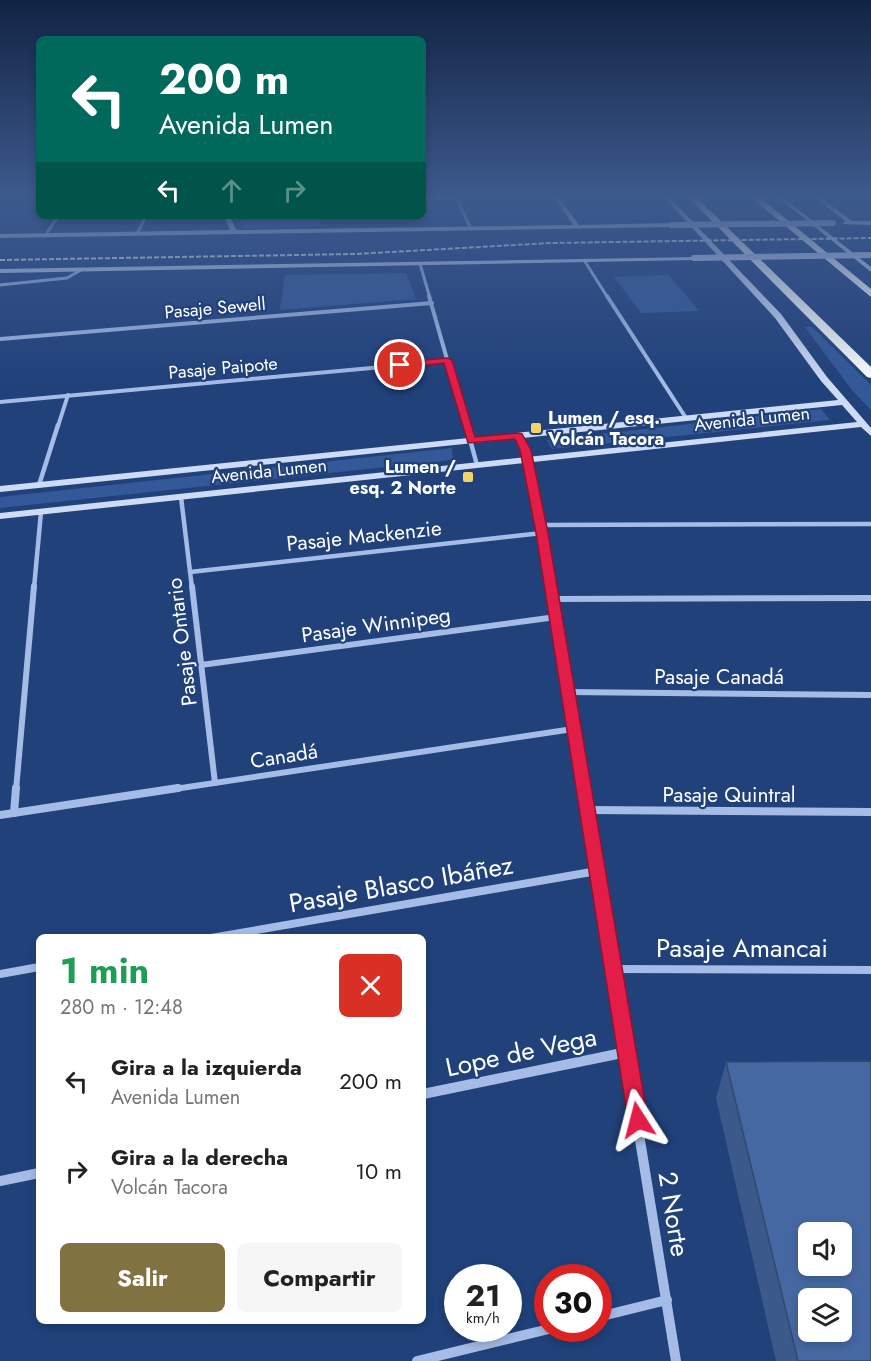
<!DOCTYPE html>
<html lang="es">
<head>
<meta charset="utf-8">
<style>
  :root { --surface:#fff; --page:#f6f6f6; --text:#222; --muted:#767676; --accent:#807341 }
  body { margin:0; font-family:Jost,sans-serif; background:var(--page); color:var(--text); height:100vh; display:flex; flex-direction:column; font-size:22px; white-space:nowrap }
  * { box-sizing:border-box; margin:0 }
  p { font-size:20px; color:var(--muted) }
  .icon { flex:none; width:33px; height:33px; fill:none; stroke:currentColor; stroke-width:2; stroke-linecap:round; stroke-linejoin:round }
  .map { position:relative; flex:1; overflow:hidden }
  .side { position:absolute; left:36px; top:934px; width:390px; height:390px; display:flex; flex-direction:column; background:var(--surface); border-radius:9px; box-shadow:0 3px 9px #0003 }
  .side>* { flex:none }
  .hud { position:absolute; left:36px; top:36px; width:390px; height:183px; border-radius:9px; box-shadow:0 3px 9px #0003; background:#00695c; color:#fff; overflow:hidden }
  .buttons { position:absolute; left:798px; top:1222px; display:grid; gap:12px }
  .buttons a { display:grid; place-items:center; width:54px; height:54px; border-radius:9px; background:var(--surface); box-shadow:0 3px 9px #0003; font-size:30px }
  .speed { position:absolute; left:444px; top:1264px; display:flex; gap:12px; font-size:30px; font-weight:700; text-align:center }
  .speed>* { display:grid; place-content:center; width:78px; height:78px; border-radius:50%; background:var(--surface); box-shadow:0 3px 9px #0003; line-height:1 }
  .speed small { font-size:15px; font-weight:400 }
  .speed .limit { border:9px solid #d22; background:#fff; color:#111 }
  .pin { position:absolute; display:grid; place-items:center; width:51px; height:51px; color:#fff; margin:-26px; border:3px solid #fff; border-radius:50%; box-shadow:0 2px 6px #0007 }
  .me { position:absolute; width:66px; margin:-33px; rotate:351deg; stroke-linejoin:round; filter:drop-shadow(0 0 4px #0008) }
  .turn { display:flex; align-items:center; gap:21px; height:126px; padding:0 24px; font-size:27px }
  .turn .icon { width:78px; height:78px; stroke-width:2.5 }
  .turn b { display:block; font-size:42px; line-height:51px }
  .lanes { display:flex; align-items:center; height:57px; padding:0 24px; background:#0003; justify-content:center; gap:30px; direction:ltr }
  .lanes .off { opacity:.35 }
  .round { display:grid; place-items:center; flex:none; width:63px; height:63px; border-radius:9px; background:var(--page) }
  .overview { display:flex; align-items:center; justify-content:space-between; height:102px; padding:0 24px }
  h1 { font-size:36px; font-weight:700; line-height:45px; color:#1e9e55 }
  .cta { display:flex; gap:12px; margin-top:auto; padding:12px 24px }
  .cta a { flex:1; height:69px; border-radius:9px; background:var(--accent); color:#fff; font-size:24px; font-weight:700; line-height:69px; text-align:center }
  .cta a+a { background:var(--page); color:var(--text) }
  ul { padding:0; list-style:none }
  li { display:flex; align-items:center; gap:18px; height:90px; padding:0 24px }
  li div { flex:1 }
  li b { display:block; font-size:22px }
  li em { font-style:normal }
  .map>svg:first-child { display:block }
  .green { fill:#345999 }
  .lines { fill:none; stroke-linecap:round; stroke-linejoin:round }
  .street-far5 { stroke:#a4bce6; stroke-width:3 }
  .street-far4 { stroke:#a4bce6; stroke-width:4 }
  .street-far3 { stroke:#a4bce6; stroke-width:4.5 }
  .street-far2 { stroke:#a4bce6; stroke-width:6 }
  .street-far1 { stroke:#a4bce6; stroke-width:8 }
  .street { stroke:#a4bce6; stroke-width:10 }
  .secondary { fill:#cedbf5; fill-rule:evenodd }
  .highway { fill:#fff; fill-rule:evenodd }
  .rail { stroke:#fff; stroke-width:2; stroke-dasharray:5 2; stroke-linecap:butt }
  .secondary-bridge { stroke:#cedbf5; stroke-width:6 }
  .wall { fill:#3c598b }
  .building { fill:#4668a2; stroke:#314971; stroke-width:1.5; fill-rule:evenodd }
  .route { fill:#e11d48; stroke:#92132f; stroke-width:1.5 }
  .poi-dot { fill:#f2d566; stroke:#21417b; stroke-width:2 }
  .labels { text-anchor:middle; stroke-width:4.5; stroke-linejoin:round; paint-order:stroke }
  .far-street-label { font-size:18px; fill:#fff; stroke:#21417b }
  .far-poi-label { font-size:18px; font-weight:bold; fill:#fff; stroke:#21417b; text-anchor:start }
  .street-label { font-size:21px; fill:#fff; stroke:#21417b }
  .near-street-label { font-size:26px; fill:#fff; stroke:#21417b }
</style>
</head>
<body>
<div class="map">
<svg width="871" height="1361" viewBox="0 0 871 1361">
  <rect width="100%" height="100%" fill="#21417b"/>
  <!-- green -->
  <g class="green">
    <polygon points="240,216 318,216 320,226 243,228"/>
    <polygon points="406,273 416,299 280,310 285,275"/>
    <polygon points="669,275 699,311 641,313 614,277"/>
    <polygon points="812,327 871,385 871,410 852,390 805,327"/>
    <polygon points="821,409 830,420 552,449 547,440"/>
    <polygon points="452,448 453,460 0,508 0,497"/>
  </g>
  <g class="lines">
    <!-- street-far5 -->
    <g class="street-far5">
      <polyline points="455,195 471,229"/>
      <polyline points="423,199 457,198"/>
      <polyline points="137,234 146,216"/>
      <polyline points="45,236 58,216"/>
      <polyline points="584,260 608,298"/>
      <polyline points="420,264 430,298"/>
      <polyline points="0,285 67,278 81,270"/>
    </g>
    <!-- street-far4 -->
    <g class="street-far4">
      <polyline points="429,296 466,426"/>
      <polyline points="607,296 686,418"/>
      <polyline points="0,339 432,303"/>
      <polyline points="0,402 448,361"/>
      <polyline points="58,426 68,395"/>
    </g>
    <!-- street-far3 -->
    <g class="street-far3">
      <polyline points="466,425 477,465"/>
      <polyline points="518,436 526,450 551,588"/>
      <polyline points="39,485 58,425"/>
      <polyline points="181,497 192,588"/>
      <polyline points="540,525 871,524"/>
      <polyline points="190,572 542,533"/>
      <polyline points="34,588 41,512"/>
    </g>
    <!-- street-far2 -->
    <g class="street-far2">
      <polyline points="192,586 215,783"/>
      <polyline points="551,586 584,790"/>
      <polyline points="553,599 871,598"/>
      <polyline points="201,665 556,617"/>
      <polyline points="567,692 871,695"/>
      <polyline points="16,790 34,586"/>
      <polyline points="168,790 573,729"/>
    </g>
    <!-- street-far1 -->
    <g class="street-far1">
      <polyline points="583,788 625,1044"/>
      <polyline points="588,810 871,812"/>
      <polyline points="14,813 16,788"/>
      <polyline points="0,815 178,788"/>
      <polyline points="211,938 597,871"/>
      <polyline points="614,969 871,970"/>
      <polyline points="0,974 39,967"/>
    </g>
    <!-- street -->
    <g class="street">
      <polyline points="624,1042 676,1361"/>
      <polyline points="423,1094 627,1052"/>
      <polyline points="0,1181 39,1173"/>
      <polyline points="598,1317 667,1300"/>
      <polyline points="417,1361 549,1329"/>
    </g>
    <!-- secondary -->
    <g class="secondary">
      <polygon points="553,195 557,195 579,225 671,223 674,225 671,227 0,238 0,234 230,230 224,216 230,216 236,230 573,225"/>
      <polygon points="662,195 667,195 781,314 827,377 871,428 871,436 861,427 0,519 0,513 857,422 842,405 0,492 0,486 838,400 821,381 775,318"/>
      <polygon points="775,195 780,195 871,267 871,272"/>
      <polygon points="812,195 817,195 852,221 871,221 871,225 843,224 845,221"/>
      <polygon points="696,257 696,259 694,260 0,273 0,269"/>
    </g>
    <!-- highway -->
    <g class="highway">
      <polygon points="686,195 694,195 871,367 871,378 867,377"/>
      <polygon points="748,195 757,195 871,289 871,297"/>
    </g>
    <!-- rail -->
    <polyline class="rail" points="0,260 355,254 550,243 871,238"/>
    <!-- secondary-bridge -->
    <g class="secondary-bridge">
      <polyline points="671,225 833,223"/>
      <polyline points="694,258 871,255"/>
    </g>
  </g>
  <!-- wall -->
  <polygon class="wall" points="726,1062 871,1361 776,1361 716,1098"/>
  <!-- building -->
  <path class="building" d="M 871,1061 L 871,1361 L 798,1361 L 726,1062 ZM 808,1233 L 842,1233 L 842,1266 L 808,1266 ZM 808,1299 L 842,1299 L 842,1332 L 808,1332 Z"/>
  <!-- sky -->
  <linearGradient id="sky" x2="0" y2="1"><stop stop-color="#122444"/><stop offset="0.51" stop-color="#3d5a8d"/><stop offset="1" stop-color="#3d5a8d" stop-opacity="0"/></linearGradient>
  <rect width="871" height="385" fill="url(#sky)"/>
  <!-- route -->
  <polygon class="route" points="448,358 452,360 475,437 518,433 522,434 531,450 548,533 648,1120 645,1126 638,1129 631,1126 628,1120 536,533 520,450 515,439 468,443 444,363 400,368 396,365 400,362"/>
  <!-- markers -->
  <g class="poi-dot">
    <rect x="530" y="422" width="12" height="12" rx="3"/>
    <rect x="462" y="471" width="12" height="12" rx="3"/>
  </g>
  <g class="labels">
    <!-- far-street labels -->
    <g class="far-street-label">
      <text transform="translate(215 308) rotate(-5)" y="6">Pasaje Sewell</text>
      <text transform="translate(223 368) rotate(-5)" y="6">Pasaje Paipote</text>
      <text transform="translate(752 419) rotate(-6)" y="6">Avenida Lumen</text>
      <text transform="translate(269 471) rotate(-6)" y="6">Avenida Lumen</text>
    </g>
    <!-- far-poi labels -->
    <g class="far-poi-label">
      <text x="548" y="424">Lumen / esq.<tspan x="548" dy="21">Volcán Tacora</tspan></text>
      <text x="456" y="473" text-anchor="end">Lumen /<tspan x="456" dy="21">esq. 2 Norte</tspan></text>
    </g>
    <!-- street labels -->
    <g class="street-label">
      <text transform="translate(364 536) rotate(-6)" y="7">Pasaje Mackenzie</text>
      <text transform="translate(376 625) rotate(-8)" y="7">Pasaje Winnipeg</text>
      <text transform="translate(182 642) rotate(-97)" y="7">Pasaje Ontario</text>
      <text x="719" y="684">Pasaje Canadá</text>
      <text transform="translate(284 756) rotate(-9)" y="7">Canadá</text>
      <text x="729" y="802">Pasaje Quintral</text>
    </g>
    <!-- near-street labels -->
    <g class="near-street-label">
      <text transform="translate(401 884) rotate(-10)" y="9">Pasaje Blasco Ibáñez</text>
      <text x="742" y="957">Pasaje Amancai</text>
      <text transform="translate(521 1052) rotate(-12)" y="9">Lope de Vega</text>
      <text transform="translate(674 1214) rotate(81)" y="9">2 Norte</text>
    </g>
  </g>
</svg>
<div class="buttons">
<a><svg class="icon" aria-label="sound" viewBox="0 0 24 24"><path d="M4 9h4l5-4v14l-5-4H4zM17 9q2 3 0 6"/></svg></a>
<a><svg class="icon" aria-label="layers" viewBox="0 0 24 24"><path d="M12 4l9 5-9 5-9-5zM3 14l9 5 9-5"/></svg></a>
</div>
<div class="speed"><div>21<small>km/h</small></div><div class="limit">30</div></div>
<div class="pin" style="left:400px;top:365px;background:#d93025"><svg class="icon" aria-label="arrive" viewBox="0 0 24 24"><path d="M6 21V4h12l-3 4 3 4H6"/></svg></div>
<svg class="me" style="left:638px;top:1120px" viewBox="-20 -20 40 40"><path d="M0-17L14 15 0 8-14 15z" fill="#e11d48" stroke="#fff" stroke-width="4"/></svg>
<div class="hud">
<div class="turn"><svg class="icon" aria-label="left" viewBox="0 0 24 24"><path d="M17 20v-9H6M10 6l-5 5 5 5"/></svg><div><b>200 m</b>Avenida Lumen</div></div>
<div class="lanes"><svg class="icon" aria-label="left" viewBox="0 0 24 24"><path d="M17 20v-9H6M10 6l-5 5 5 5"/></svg><svg class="icon off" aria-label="ahead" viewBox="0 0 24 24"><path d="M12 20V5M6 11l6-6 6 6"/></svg><svg class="icon off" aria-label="right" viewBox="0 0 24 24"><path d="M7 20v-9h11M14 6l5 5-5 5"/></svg></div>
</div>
<section class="side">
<div class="overview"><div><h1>1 min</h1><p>280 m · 12:48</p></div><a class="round" style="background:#d93025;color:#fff"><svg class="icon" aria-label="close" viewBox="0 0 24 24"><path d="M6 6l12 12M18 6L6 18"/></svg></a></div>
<ul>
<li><svg class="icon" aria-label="left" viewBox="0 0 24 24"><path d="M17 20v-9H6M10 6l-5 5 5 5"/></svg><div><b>Gira a la izquierda</b><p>Avenida Lumen</p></div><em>200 m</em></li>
<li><svg class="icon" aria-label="right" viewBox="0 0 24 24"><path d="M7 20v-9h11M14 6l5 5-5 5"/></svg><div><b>Gira a la derecha</b><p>Volcán Tacora</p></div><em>10 m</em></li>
</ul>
<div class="cta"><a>Salir</a><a>Compartir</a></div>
</section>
</div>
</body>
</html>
